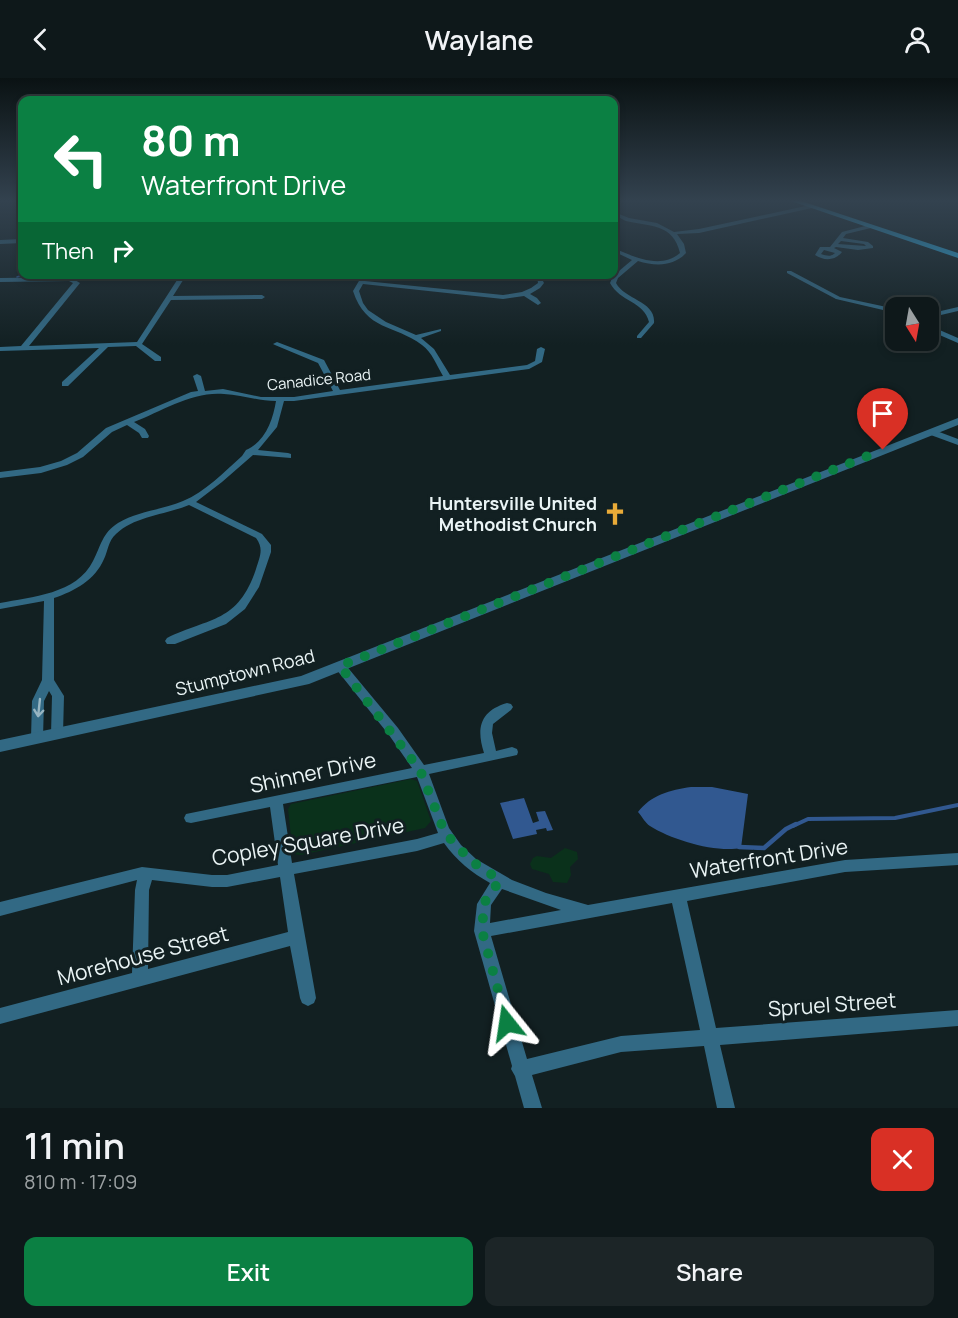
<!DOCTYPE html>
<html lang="en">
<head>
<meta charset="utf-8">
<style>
  :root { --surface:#0e181a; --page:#1c2527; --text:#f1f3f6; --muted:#9ba0a2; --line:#2e3739; --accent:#0b8043 }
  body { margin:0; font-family:Manrope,sans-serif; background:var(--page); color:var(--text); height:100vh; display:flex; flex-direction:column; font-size:22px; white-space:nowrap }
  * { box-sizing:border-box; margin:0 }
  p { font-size:20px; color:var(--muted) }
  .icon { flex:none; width:33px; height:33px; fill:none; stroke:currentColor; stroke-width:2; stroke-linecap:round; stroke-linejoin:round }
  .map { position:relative; height:1030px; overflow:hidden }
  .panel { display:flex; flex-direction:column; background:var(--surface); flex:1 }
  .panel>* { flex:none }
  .top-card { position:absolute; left:18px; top:18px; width:600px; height:183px; border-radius:12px; box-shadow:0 3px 9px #0003,0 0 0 2px var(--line); background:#0b8043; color:#fff; overflow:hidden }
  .needle { width:39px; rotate:169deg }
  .tools { position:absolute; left:885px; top:219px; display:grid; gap:12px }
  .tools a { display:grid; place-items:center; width:54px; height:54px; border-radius:12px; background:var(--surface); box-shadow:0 3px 9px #0003,0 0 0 2px var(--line); font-size:30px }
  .pin { position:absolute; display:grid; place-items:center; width:51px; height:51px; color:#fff; margin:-62px -26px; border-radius:50% 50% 50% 0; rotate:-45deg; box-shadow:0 0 6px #0007 }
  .pin .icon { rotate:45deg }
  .me { position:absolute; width:66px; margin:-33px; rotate:345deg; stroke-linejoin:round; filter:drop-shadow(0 0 4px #0008) }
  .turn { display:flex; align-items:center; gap:21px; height:126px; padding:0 24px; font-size:27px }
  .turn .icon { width:78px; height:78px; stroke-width:2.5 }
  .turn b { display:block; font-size:42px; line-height:51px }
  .then { display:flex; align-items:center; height:57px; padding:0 24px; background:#0003; gap:12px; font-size:22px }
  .round { display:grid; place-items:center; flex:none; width:63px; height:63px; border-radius:12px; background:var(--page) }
  .head { display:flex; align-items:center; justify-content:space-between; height:102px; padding:0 24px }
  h1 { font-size:36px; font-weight:600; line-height:45px }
  .button { display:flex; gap:12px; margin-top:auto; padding:12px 24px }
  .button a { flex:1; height:69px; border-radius:12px; background:var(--accent); color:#fff; font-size:24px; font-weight:600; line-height:69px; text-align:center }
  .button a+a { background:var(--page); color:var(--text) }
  header { display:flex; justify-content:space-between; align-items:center; height:78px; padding:0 24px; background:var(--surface); font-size:27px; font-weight:600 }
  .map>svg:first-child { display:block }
  .green { fill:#0a311b }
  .water { fill:#315890 }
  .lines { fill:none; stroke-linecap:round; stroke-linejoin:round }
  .stream-far2 { stroke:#315890; stroke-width:1.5 }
  .stream-far1 { stroke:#315890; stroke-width:4 }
  .stream { stroke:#315890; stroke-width:4.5 }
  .minor { fill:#326984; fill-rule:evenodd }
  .tertiary { fill:#326984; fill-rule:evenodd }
  .primary { fill:#2eb6ee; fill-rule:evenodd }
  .oneway { stroke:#97b5c2 }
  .route { stroke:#0b8043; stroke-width:10; stroke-dasharray:0 18 }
  .labels { text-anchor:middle; stroke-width:6; stroke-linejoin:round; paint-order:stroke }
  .far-street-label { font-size:15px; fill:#eaf4f5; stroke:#122022 }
  .poi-label { font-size:18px; font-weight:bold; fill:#eaf4f5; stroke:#122022; text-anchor:end }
  .street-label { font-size:18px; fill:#eaf4f5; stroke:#122022 }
  .near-street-label { font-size:21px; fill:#eaf4f5; stroke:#122022 }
</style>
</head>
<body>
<header><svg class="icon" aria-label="back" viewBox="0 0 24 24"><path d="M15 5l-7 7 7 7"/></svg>Waylane<svg class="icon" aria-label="person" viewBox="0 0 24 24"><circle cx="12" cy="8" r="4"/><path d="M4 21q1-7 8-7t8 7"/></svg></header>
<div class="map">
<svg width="958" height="1030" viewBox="0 0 958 1030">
  <rect width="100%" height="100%" fill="#122022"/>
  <!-- green -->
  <g class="green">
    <polygon points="411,701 417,703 431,743 425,750 301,777 293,776 288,731 291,726"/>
    <polygon points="565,770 577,774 578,781 570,789 571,797 567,805 553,804 549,796 532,791 530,786 533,780 537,778 551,780"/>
  </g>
  <!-- water -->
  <g class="water">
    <path d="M 691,709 L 712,709 L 748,716 L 741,770 C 716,775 672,762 650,748 C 645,745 642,738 638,734 C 651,717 670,712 691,709 Z"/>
    <polygon points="524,720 533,745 539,743 536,734 545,733 553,752 547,753 546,750 536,752 537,756 513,761 500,725"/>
  </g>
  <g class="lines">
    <!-- stream-far2 -->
    <polyline class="stream-far2" points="17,199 25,196"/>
    <!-- stream-far1 -->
    <polyline class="stream-far1" points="793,748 808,741 895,740 958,727"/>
    <!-- stream -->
    <polyline class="stream" points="739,769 764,770 786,751 796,746"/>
    <!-- minor -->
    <g class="minor">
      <path d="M 810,127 L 812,130 L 699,155 L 677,156 L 684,166 L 686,175 C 673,189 655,188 638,183 L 618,200 L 616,205 C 625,222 656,223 654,245 L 641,260 L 637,260 L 637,258 L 649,244 C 644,223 620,224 610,205 L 613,198 L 632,182 L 615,174 L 618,172 C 637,180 662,191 680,175 C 673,145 650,149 626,143 C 623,142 618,138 614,137 L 614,134 L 629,140 L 657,145 L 674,154 L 699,151 Z"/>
      <path d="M 869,147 L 871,150 L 846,156 L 843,160 L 868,164 L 873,168 L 873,170 L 858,172 L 836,169 L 834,170 L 842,174 C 835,183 824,183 815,177 L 820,169 L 830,169 L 842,154 ZM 841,163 L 864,166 L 866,168 L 838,166 ZM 824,172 L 835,175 C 831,179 827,178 821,176 Z"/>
      <polygon points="22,161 22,165 0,166 0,162"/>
      <polygon points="787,193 791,193 840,219 896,231 896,235 836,221 787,195"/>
      <polygon points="181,196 187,196 173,218 262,217 265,219 262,221 171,222 142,266 161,279 161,283 155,283 136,268 108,269 68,308 62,308 62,304 99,270 0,273 0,269 21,268 73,205 69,203 0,204 0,200 70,199 80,205 29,268 137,264"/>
      <path d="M 363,196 L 369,196 L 365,203 L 503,217 L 522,214 L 531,210 L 538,205 L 537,199 L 541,199 L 544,205 L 540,210 L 530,216 L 537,220 L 541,225 L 538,227 L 524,218 L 503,221 L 363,206 L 359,213 L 363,225 L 368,232 L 386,244 L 416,257 L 441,251 L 441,253 L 421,260 L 434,271 L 450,297 L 527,287 L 535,283 L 537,271 L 541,269 L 545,271 L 542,284 L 529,291 L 294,323 L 284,323 L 277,349 L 258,372 L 288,375 L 291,376 L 291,380 L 253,377 L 222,404 L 196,424 L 262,456 L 271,467 L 271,474 L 259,509 L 245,531 L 226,546 L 175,566 L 167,566 L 165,563 L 167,560 C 210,539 238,545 256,491 C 260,478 264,471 256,460 L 189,427 C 165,437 135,438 116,456 C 108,463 108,473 104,481 C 95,502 75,513 54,520 L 54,602 L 64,618 L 63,656 L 61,659 L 57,661 L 53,659 L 51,656 L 52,618 L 49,613 L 44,623 L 43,660 L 41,663 L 37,665 L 33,663 L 31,660 L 32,623 L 42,602 L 44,523 L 0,531 L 0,525 C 31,519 77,516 93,483 C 101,468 102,455 118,445 C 138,433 162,432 183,423 C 205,414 224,394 242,378 L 246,372 C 265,364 273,342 276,323 C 258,323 242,317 224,316 C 193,313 162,333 134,344 L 145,351 L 149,358 L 148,360 L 142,360 L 139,355 L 127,347 L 112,354 L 83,379 L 67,387 L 41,395 L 0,400 L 0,394 L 40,389 L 61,383 L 77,375 L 106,350 L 191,314 L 198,313 L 193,298 L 197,296 L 201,298 L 205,313 L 223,311 L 261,319 L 294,319 L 333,313 L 318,285 L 275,267 L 273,266 L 277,264 L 324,282 L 340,312 L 443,298 C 437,288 432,274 422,267 C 394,246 366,253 353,213 Z"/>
      <polygon points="958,229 958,233 928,240 928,236"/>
      <polygon points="928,247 958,260 958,265 928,252"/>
      <polygon points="928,352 934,352 958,361 958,367 928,356"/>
      <path d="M 340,584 L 344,585 L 398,650 L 424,687 L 484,675 C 476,650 480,633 507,625 L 511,626 L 513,629 L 511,632 L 493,646 L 492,655 L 496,673 L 512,669 L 517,671 L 518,674 L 517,677 L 429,696 L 449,750 L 461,767 L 476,781 L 512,802 L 546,815 L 588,827 L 845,782 L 958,775 L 958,787 L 845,794 L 687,823 L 716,950 L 958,932 L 958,948 L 720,967 L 735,1030 L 717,1030 L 704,968 L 621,974 L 532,997 L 542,1030 L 524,1030 L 515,998 L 511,991 L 512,988 L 474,853 L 477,826 L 490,805 C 472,795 456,782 444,765 L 417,773 L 294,796 L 316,920 L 314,925 L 308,928 L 302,925 L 300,920 L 290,868 L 0,946 L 0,930 L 132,895 L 135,812 L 137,802 L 0,838 L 0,824 L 142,789 L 212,797 L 227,797 L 278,787 L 270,729 L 191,745 L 186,744 L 184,740 L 186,736 L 412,690 L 389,657 L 336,591 L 334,588 L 336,585 ZM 417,699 L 438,755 L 417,761 L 292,785 L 283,726 ZM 280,799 L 288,854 L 148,891 L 149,812 L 152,802 L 212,809 L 227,809 ZM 502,811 L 561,832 L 490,845 L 491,827 ZM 672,825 L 700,952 L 621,958 L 527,981 L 491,858 Z"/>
    </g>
    <!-- tertiary -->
    <polygon class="tertiary" points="958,340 958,347 309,606 0,674 0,662 301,598"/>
    <!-- primary -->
    <polygon class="primary" points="791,123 801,123 958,175 958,180"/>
  </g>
  <!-- one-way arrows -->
  <defs><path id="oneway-shaft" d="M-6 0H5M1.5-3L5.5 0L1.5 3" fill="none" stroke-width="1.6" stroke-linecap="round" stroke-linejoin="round" transform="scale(1.5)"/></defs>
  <use class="oneway" href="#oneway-shaft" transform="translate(39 630) rotate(96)"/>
  <!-- sky -->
  <linearGradient id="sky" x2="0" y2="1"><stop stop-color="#0a1213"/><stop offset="0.46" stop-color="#33424f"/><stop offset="1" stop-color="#33424f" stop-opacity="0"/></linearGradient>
  <rect width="958" height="267" fill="url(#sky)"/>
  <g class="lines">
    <!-- route -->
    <polyline class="route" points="507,945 482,853 484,825 500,802 471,783 445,755 420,692 340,588 883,372"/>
  </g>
  <!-- icons -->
  <defs>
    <g id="church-bare" transform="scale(1.8)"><path d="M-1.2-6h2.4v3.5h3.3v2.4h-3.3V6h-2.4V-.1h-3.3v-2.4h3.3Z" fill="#e9ab38" stroke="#122022" stroke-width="2.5" paint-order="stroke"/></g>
  </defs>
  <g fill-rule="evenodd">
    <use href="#church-bare" x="615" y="436"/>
  </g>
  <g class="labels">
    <!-- far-street labels -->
    <g class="far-street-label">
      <text transform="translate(319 302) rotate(-6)" y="5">Canadice Road</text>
    </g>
    <!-- poi labels -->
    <g class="poi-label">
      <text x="597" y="432">Huntersville United<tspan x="597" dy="21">Methodist Church</tspan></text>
    </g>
    <!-- street labels -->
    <g class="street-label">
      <text transform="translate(245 595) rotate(-14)" y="6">Stumptown Road</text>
    </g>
    <!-- near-street labels -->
    <g class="near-street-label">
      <text transform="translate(313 695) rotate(-12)" y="7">Shinner Drive</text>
      <text transform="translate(308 764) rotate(-10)" y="7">Copley Square Drive</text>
      <text transform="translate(769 781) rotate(-9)" y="7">Waterfront Drive</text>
      <text transform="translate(143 878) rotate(-15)" y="7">Morehouse Street</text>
      <text transform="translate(832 927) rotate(-4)" y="7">Spruel Street</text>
    </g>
  </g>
</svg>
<div class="tools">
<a><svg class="needle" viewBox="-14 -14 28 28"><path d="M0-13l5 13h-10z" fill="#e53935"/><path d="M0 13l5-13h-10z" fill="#9ba0a2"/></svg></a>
</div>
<div class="pin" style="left:883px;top:372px;background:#d93025"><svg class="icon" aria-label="arrive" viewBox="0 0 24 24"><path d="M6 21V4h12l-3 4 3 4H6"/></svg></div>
<svg class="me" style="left:507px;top:945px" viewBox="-20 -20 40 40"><path d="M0-17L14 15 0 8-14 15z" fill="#0b8043" stroke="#fff" stroke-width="4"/></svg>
<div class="top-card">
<div class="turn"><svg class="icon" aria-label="left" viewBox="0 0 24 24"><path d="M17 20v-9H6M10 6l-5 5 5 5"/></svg><div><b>80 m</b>Waterfront Drive</div></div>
<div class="then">Then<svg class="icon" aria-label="right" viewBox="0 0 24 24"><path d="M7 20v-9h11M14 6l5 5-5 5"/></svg></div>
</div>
</div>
<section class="panel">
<div class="head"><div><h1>11 min</h1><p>810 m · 17:09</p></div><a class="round" style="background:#d93025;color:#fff"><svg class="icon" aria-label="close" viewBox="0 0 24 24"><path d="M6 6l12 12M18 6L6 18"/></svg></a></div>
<div class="button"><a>Exit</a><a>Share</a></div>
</section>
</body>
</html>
